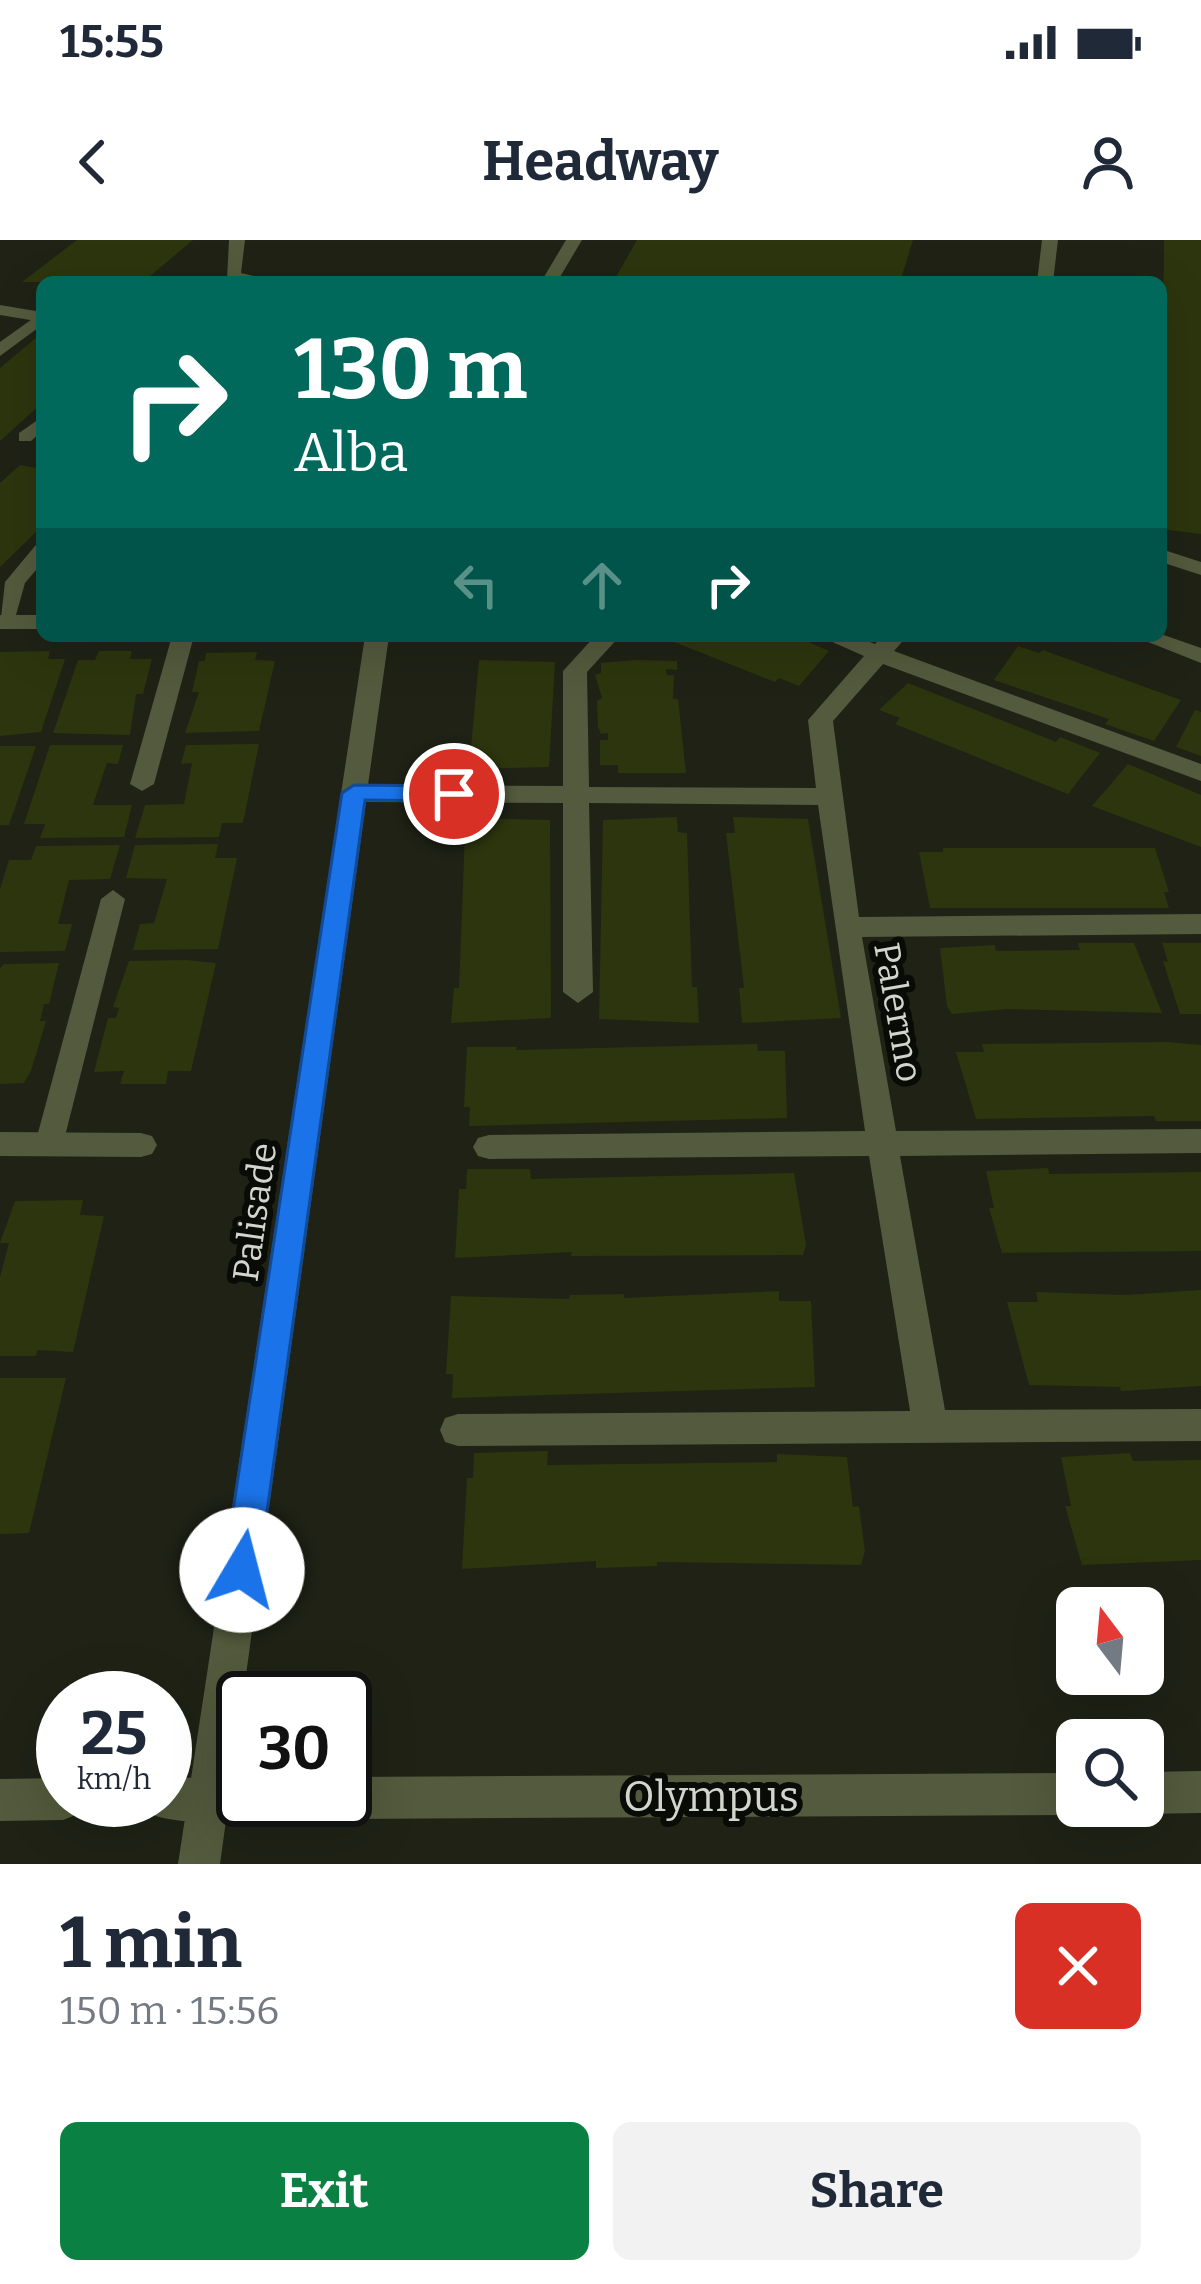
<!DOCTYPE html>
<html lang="en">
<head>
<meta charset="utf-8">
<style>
  :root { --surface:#fff; --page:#f2f2f3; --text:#1f2937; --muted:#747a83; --accent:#0b8043 }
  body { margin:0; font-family:Bitter,serif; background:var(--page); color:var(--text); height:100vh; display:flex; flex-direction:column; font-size:45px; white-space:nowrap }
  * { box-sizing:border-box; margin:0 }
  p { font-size:39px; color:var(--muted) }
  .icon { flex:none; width:66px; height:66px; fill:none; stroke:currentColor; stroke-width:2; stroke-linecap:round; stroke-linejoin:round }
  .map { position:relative; height:1624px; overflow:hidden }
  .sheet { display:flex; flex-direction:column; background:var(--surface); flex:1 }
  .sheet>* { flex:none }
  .hud { position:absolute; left:36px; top:36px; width:1131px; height:366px; border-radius:18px; box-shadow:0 12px 48px #0002; background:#00695c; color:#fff; overflow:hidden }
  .needle { width:78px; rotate:344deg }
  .buttons { position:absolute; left:1056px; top:1347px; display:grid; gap:24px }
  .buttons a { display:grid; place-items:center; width:108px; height:108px; border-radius:18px; background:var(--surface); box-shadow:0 12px 48px #0002; font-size:60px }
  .speed { position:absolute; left:36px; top:1431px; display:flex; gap:24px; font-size:60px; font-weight:700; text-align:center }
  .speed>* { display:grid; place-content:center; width:156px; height:156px; border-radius:50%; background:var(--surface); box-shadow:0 12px 48px #0002; line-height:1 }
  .speed small { font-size:30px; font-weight:400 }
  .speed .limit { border:6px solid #111; border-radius:18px; background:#fff; color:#111 }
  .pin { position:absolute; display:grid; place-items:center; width:102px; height:102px; color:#fff; margin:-51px; border:6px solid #fff; border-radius:50%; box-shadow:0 3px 12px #0007 }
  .me { position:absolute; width:132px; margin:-66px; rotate:8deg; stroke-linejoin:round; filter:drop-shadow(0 0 9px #0008) }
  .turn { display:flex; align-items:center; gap:42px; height:252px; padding:0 60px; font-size:54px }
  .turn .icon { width:156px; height:156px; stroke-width:2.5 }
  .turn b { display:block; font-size:84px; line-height:102px }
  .lanes { display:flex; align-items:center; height:114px; padding:0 60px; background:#0003; justify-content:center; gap:60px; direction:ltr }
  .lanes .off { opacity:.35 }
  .round { display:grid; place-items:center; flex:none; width:126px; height:126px; border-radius:18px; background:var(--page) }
  .head { display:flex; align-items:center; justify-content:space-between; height:204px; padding:0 60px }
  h1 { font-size:72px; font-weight:700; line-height:90px }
  .action { display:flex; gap:24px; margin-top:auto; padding:24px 60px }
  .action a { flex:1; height:138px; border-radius:18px; background:var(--accent); color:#fff; font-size:48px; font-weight:700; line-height:138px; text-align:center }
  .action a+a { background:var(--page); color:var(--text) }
  .status { display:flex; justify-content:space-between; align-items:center; height:84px; padding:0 60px; background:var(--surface); direction:ltr }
  .status svg { height:33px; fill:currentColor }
  header { display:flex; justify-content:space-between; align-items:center; height:156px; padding:0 60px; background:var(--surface); font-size:54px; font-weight:700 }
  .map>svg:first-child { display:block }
  .building { fill:#2d350e }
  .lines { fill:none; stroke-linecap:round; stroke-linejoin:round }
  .service { fill:#535a3d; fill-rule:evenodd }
  .minor { fill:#535a3d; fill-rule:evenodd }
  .tertiary { fill:#535a3d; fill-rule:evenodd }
  .route { fill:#1a73e8; stroke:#114b97; stroke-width:3 }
  .labels { text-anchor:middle; stroke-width:12; stroke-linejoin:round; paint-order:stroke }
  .street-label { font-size:36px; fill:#d3d5cd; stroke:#090b06 }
  .near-street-label { font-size:42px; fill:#d3d5cd; stroke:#090b06 }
</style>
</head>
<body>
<div class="status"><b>15:55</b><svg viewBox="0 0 49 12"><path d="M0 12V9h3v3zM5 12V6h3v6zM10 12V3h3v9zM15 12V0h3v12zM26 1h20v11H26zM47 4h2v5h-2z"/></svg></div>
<header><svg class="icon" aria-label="back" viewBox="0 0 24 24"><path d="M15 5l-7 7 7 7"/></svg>Headway<svg class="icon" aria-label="person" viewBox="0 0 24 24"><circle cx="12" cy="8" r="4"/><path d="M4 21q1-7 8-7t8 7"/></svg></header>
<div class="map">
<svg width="1201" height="1624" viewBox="0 0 1201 1624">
  <rect width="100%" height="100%" fill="#1f2215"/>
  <!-- building -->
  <g class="building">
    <polygon points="77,0 193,0 143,42 22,42"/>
    <polygon points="637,0 913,0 900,42 613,42"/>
    <polygon points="1164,0 1201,0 1201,294 1161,289"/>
    <polygon points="37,97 42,98 42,163 0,201 0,128"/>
    <polygon points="20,225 42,229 42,286 0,327 0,243"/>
    <polygon points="659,396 795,396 829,411 799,446 779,438 775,442"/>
    <polygon points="1018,406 1039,413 1043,410 1181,460 1154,501 1105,484 1109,479 994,440"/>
    <polygon points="50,411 48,419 65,419 41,492 0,496 0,412"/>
    <polygon points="99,411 132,411 130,419 152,419 143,454 136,454 130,495 53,493 78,420 95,420"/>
    <polygon points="257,412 255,420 275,421 259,491 185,493 199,452 192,452 199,421 205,421 206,413"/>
    <polygon points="479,420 555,422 549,527 469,529"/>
    <polygon points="635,420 677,421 677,430 666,429 667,435 674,435 673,459 678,459 686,533 618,533 618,525 600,525 600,500 608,500 608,493 601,494 598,487 597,461 602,458 595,435 601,433 601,423"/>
    <polygon points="908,443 1056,502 1060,497 1100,513 1068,554 895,484 900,478 879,470"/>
    <polygon points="1195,470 1201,472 1201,516 1176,507"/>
    <polygon points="259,504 243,583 222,583 219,597 135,598 145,565 184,564 192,523 181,524 186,505"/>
    <polygon points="50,505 123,505 118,524 107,523 93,565 132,565 124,597 40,598 45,584 24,584"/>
    <polygon points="0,506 36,506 9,585 0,585"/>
    <polygon points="1128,524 1201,555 1201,607 1092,566"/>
    <polygon points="677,577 678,592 687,593 692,747 697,747 699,783 599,779 603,580"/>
    <polygon points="733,577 808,579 841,778 742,783 739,748 744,748 726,593 735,593"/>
    <polygon points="475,578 550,580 551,778 451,783 454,748 459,748 465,593 474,593"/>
    <polygon points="218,604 215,618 237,618 218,709 133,710 140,684 154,683 167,639 126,638 135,605"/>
    <polygon points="120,605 110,639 69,640 58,684 72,684 65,711 0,712 0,649 9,620 31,620 36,606"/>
    <polygon points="943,608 1155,608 1169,652 1164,652 1169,668 930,668 919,612 943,612"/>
    <polygon points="1078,703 1134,703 1162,773 1008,769 952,774 947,766 940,708 995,705 996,711 1080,710"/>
    <polygon points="1162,703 1201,703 1201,774 1180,774 1163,721 1168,722"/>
    <polygon points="186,720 216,723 191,831 168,831 166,844 120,844 124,831 94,832 108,778 116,778 119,768 113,767 129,721"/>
    <polygon points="59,723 49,764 44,764 40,781 46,781 31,831 24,843 0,844 0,728 4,724"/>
    <polygon points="1167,802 1201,805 1201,881 1156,881 1154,876 976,879 956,812 984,812 982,804"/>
    <polygon points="757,804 758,811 785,811 787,878 469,886 470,867 464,867 467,807 517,807 516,810"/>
    <polygon points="1048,928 1049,934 1201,932 1201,1011 1002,1013 989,968 994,968 986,931"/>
    <polygon points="467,929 530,929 531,939 794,933 806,1005 803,1015 571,1016 572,1012 455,1018 459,949 466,949"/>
    <polygon points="83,960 80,975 104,976 73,1112 38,1110 36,1116 0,1116 0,1037 9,1003 0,1003 15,961"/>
    <polygon points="1201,1050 1201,1146 1121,1151 1120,1147 1029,1145 1007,1062 1038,1062 1036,1052 1125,1055"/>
    <polygon points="779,1051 779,1061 811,1061 815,1147 452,1158 453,1134 446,1134 451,1056 569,1059 570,1055 624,1054 624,1058"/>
    <polygon points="0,1138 66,1138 29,1293 0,1294"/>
    <polygon points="548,1211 547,1225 777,1222 777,1214 847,1217 853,1267 859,1266 865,1311 861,1325 657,1322 657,1326 596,1328 596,1321 462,1329 467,1238 473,1238 474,1213"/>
    <polygon points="1130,1213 1133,1221 1201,1220 1201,1320 1082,1325 1065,1266 1071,1266 1061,1217"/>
  </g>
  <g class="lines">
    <!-- service -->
    <g class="service">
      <polygon points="229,0 245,0 241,33 279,42 227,39"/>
      <polygon points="566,0 582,0 557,42 541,42"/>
      <polygon points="1042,0 1058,0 1053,42 1037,42"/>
      <polygon points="42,72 42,85 0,116 0,102"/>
      <polygon points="42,177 42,191 31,201 19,201 19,193"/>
      <polygon points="42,304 42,323 25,343 14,382 0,387 5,342 35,306"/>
      <polygon points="1161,309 1201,322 1201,335 1161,322"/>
      <polygon points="172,396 194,396 154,544 142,551 130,544"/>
      <polygon points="113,650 125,659 63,904 59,912 39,912 35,904 101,659"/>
    </g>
    <!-- minor -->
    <g class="minor">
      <polygon points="0,65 42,72 42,82 0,75"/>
      <rect x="0" y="375" width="42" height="14"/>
      <polygon points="1161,394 1201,408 1201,423 1133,396"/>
      <polygon points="365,396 389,396 368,545 563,546 563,431 595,396 620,396 587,432 589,547 816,548 808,480 864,416 819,396 853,396 875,404 882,396 907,396 894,411 1201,524 1201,541 883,424 833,481 859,677 1201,674 1201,694 862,697 896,891 1201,889 1201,913 900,916 945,1170 1201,1169 1201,1201 458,1206 445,1202 440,1190 445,1178 458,1174 910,1171 869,916 489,919 478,916 473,907 478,898 489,895 865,891 818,565 589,563 593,752 578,763 563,752 563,563 366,562 220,1624 178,1624"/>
      <polygon points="0,892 141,893 152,896 157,905 152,914 141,917 0,916"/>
    </g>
    <!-- tertiary -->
    <g class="tertiary">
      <polygon points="1201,1531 1201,1573 1143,1574 1128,1568 1143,1566 1143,1532"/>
      <polygon points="1077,1533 1077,1566 1093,1566 1077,1575 345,1579 330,1573 325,1560 345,1560 345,1537"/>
      <path d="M 243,1537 L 243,1560 L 263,1560 L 258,1573 C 230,1584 178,1585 150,1574 L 144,1560 L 165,1560 L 165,1538 Z"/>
      <polygon points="63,1538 63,1560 84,1560 78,1574 63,1580 0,1581 0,1539"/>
    </g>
  </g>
  <!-- route -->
  <polygon class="route" points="354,545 454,546 466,554 454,561 365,560 259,1330 254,1341 242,1346 229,1341 224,1330 342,553"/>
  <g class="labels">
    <!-- street labels -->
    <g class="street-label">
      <text transform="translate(899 772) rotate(80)" y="13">Palermo</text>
      <text transform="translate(254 972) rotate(-82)" y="13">Palisade</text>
    </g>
    <!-- near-street labels -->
    <g class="near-street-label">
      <text x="711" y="1571">Olympus</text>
    </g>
  </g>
</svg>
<div class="buttons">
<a><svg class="needle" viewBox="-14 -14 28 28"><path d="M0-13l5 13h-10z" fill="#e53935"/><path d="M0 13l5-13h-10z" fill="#747a83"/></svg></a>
<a><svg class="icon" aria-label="search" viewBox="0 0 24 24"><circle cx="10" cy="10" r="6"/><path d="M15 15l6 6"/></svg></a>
</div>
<div class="speed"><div>25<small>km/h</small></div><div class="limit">30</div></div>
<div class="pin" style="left:454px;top:554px;background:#d93025"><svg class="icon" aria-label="arrive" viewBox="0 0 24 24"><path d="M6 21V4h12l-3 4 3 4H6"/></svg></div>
<svg class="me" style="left:242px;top:1330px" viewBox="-20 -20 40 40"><circle r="19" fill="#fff"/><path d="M0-13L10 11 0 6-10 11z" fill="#1a73e8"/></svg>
<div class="hud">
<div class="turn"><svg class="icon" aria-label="right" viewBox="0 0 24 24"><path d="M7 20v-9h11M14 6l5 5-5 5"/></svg><div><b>130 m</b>Alba</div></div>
<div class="lanes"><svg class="icon off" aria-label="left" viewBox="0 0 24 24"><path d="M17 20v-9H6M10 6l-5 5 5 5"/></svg><svg class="icon off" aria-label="ahead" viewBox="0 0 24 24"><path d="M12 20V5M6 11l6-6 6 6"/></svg><svg class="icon" aria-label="right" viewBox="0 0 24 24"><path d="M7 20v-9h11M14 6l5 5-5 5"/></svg></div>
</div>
</div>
<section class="sheet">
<div class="head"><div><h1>1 min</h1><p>150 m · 15:56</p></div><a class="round" style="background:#d93025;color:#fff"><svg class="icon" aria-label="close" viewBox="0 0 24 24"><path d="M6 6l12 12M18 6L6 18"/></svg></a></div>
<div class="action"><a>Exit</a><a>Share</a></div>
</section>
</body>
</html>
